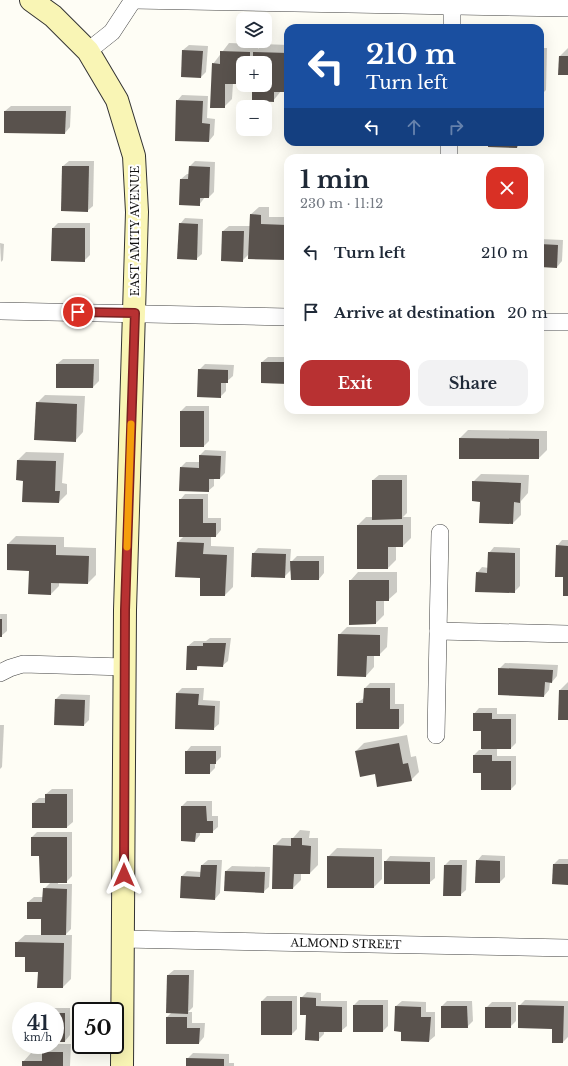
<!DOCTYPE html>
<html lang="en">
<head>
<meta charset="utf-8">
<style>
  :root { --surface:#fff; --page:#f2f2f3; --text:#1f2937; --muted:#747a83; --accent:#b83132 }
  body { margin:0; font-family:"Libre Baskerville",serif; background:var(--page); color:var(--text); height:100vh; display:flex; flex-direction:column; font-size:15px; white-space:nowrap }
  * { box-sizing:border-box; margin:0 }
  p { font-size:13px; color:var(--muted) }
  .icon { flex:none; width:22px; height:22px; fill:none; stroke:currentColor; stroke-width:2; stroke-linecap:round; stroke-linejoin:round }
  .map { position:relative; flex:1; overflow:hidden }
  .panel { position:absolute; left:284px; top:154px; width:260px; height:260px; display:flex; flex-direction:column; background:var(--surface); border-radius:12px; box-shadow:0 4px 16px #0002 }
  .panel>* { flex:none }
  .hud { position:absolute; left:284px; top:24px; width:260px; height:122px; border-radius:12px; box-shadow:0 4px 16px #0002; background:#1a4fa0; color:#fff; overflow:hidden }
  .buttons { position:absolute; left:236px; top:12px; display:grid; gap:8px }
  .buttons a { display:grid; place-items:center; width:36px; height:36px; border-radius:8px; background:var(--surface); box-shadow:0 4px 16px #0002; font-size:20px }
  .speed { position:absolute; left:12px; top:1002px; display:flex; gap:8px; font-size:20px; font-weight:700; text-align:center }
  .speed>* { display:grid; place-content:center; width:52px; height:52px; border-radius:50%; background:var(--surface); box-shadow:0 4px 16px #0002; line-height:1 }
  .speed small { font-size:10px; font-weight:400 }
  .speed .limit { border:2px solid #111; border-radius:6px; background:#fff; color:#111 }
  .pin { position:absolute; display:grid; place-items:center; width:34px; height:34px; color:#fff; margin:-17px; border:2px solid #fff; border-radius:50%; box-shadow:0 1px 4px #0007 }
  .me { position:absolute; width:44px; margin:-22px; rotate:0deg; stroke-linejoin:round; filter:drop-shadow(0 0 3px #0008) }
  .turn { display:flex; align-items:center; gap:14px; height:84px; padding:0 16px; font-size:18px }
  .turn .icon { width:52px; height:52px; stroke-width:2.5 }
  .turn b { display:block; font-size:28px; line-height:34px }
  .lanes { display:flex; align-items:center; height:38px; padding:0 16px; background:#0003; justify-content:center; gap:20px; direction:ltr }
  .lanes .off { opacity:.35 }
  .round { display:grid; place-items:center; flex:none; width:42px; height:42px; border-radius:12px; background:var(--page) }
  .headline { display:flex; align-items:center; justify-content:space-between; height:68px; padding:0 16px }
  h1 { font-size:24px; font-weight:700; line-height:30px }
  .action { display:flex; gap:8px; margin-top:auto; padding:8px 16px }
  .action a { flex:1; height:46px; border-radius:12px; background:var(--accent); color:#fff; font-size:16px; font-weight:700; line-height:46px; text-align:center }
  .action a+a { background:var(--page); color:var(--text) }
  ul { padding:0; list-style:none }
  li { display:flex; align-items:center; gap:12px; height:60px; padding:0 16px }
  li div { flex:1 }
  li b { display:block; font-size:15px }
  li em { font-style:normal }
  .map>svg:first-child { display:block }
  .shadow { fill:#0003 }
  .building { fill:#59524d }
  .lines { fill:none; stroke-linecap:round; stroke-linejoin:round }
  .street-casing { stroke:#444; stroke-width:18 }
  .secondary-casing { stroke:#333; stroke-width:24 }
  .street { stroke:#fff; stroke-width:17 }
  .secondary { stroke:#f9f5b5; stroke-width:22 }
  .route-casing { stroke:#782020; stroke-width:10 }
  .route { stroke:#b83132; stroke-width:7 }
  .slow { stroke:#f59e0b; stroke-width:7 }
  .labels { text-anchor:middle; stroke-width:4; stroke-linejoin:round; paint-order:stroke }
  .street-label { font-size:11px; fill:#111; stroke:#fff }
</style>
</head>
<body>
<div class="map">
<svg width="568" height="1066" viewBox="0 0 568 1066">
  <rect width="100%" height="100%" fill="#fefdf5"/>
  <!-- shadow -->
  <g class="shadow">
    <polygon points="229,43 258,44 258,49 262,44 288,45 288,91 281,91 273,101 253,85 265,85 265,63 243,63 243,83 233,83 232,99 224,107 213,64"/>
    <polygon points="189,45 208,46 206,72 201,77 183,50"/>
    <polygon points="540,48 547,48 546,90 540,96"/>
    <polygon points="568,48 568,74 560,56"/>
    <polygon points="182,95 208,96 207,118 215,119 214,135 209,141 177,101"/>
    <polygon points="11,106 71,106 70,127 65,133 5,111"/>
    <polygon points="489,142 522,142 517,147"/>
    <polygon points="69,161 94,161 93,206 87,211 63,166"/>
    <polygon points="195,161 215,162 214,192 209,197 205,197 199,205 180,204 181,179 187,174 190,174 190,166"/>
    <polygon points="259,207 269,207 269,217 288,217 288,257 286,259 249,254 242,261 222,260 223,231 229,226 250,226 250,215"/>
    <polygon points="185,218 203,219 202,254 196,259 180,224"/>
    <polygon points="58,223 90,223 90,255 84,261 53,228"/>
    <polygon points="540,239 563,240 562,261 557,267 540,266"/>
    <polygon points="0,243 4,244 3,260 1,262"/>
    <polygon points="268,357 288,357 288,383 262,362"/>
    <polygon points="63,359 99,359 99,381 93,387 57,387 57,364"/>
    <polygon points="205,364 234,365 233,376 226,382 226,391 220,397 199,370"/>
    <polygon points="45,395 85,396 83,432 75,441 37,403"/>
    <polygon points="186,406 209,406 209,441 204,446 181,411"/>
    <polygon points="468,430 547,431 547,450 539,458 460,438"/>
    <polygon points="205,450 226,451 225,473 220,478 214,478 214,486 208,491 181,467 186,462 200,462 200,455"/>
    <polygon points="26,452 64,453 62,483 67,484 67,494 59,502 24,480 17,480 18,460"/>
    <polygon points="481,474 529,475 528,493 521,501 521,515 513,523 481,501 473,482"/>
    <polygon points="379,475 407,475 407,513 403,517 411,517 411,538 403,546 396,546 396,560 388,568 358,525 366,517 373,517 373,480"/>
    <polygon points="185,494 208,494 208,518 221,518 221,530 216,536 211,536 211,546 234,547 233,587 225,595 201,595 201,577 178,542 184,536 180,500"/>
    <polygon points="16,536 64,537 64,547 96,548 96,575 88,583 59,582 59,586 51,594 8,544"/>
    <polygon points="562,540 568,540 568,595 557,546"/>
    <polygon points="494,547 520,548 520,586 514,592 477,573 482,567 489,568 489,553"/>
    <polygon points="258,548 291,549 290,563 297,556 324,556 324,573 319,579 291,570 284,577 253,554"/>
    <polygon points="358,572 397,572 397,592 388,600 384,600 384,615 376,623 350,581"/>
    <polygon points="0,614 7,614 7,631 1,636"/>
    <polygon points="347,627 388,627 387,647 379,655 374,655 374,667 366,676 339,635"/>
    <polygon points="210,638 231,638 228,661 222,666 200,665 196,669 187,669 188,646 194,641 206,641"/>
    <polygon points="505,663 558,665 557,676 552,682 550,682 549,690 544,696 499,669"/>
    <polygon points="568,682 568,719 559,719 560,690"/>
    <polygon points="370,683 395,683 395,704 404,704 404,723 399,728 357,703 364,698 365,688"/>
    <polygon points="182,688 204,688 203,700 220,701 219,724 213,729 177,693"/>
    <polygon points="61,694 90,695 89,720 84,725 56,699"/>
    <polygon points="479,708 497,708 497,714 516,714 516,743 511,748 497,748 497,756 516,756 516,784 511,789 482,772 474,755 479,750 482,750 482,730 474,714"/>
    <polygon points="0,725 4,725 2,767 0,769"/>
    <polygon points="407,735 411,757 416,756 419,772 411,780 376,773 356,751 364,743"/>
    <polygon points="191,746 221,746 221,757 215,763 215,768 210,773 186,752"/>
    <polygon points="52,789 73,789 73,822 67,827 33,827 33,803 39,798 46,798 46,794"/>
    <polygon points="187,801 212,801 212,816 218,816 218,827 212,832 200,832 200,835 195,841 182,806"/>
    <polygon points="300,830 310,831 309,838 318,838 318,865 310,873 301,873 301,880 293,888 274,846 282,838 293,838"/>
    <polygon points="37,832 72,832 72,876 66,882 58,882 58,884 72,884 71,929 65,935 72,935 71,979 63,987 38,987 39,971 16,943 25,935 42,935 42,918 28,902 34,897 44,897 44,889 51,882 32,837"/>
    <polygon points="337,848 382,849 382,879 374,887 328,857"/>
    <polygon points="482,855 505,856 505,877 500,882 477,861"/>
    <polygon points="390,856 435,857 435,878 429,883 385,862"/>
    <polygon points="559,859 568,859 568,884 554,864"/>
    <polygon points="208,860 222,860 220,893 215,899 182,876 187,871 202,872 202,865"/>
    <polygon points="450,860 467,860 466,890 460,895 445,865"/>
    <polygon points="232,866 270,867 269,887 263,892 226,871"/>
    <polygon points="174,970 194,970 193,1007 188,1012 192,1012 192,1023 205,1023 204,1037 199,1043 167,1017 172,1012 168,975"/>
    <polygon points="307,992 321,993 321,1001 347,1001 347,1026 341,1031 324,1031 324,1034 318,1040 301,998"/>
    <polygon points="267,996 297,996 297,1029 292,1034 262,1001"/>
    <polygon points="359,1000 388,1000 388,1026 383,1031 354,1031 354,1005"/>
    <polygon points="525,1000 568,1001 568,1037 563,1042 553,1028 519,1006"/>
    <polygon points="402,1001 426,1002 426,1012 435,1012 435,1036 429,1041 402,1040 402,1031 396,1006"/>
    <polygon points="447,1001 472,1001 473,1021 467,1027 442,1006"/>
    <polygon points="492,1002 516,1002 516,1021 510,1027 486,1008"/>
    <polygon points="45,1008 70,1008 70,1035 65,1041 55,1041 55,1011 41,1011"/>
    <polygon points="55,1044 71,1044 70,1066 23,1066 23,1062 31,1053 43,1054 50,1045"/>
    <polygon points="193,1053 229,1054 229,1063 234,1063 234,1066 187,1066 187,1059"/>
  </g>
  <!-- building -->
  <g class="building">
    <polygon points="182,50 203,51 201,78 181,77"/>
    <polygon points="220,51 250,52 250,63 243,63 243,84 225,84 225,108 210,108 212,63 220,64"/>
    <polygon points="253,52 288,53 288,92 274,92 274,102 252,101 252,85 265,85 265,63 253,63"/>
    <polygon points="559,56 568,56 568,75 558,75"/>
    <polygon points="176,100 203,101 202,123 210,124 209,142 175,141"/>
    <polygon points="4,111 66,111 65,134 4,133"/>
    <rect x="381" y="142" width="23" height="3"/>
    <polygon points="488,142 518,142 517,148 488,147"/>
    <polygon points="62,166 89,166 88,212 61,211"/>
    <polygon points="189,166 210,167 209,198 200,198 200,206 179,205 180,179 188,179"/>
    <polygon points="250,214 261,215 261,224 287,225 287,260 248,259"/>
    <polygon points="179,223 198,224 197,260 177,259"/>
    <polygon points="52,228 85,228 85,262 51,261"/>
    <polygon points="222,231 244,231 243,262 221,261"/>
    <polygon points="540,244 558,245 557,268 540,267"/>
    <polygon points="261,362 288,362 288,384 261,383"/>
    <polygon points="56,364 94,364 93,388 56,388"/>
    <polygon points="198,369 228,370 228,383 221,383 221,398 197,397"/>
    <polygon points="36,402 77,404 76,442 34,440"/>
    <rect x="180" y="411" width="24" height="36"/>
    <polygon points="459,438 539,439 539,459 459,459"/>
    <polygon points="199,455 221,456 220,479 209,479 209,492 179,491 180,467 199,468"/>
    <polygon points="17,460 56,461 55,491 60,491 59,503 22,502 23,481 16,480"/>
    <polygon points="372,480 402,480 402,519 372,520"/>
    <polygon points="472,481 521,483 520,503 514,502 513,524 479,523 480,502 472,501"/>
    <polygon points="179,499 203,499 203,523 216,523 216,537 179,537"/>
    <polygon points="357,525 403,525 403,547 388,547 388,569 357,569"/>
    <polygon points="177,542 204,543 203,554 227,555 225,596 200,596 200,578 175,577"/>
    <polygon points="7,544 56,545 56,555 89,556 88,584 51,583 51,595 28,594 29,571 7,570"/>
    <polygon points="556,545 568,546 568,596 563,596 563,577 555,577"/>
    <polygon points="488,552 515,553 515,593 475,592 476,572 487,573"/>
    <polygon points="252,553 286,554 285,578 251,577"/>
    <polygon points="290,561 319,561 319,580 291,580"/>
    <polygon points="349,580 389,580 389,601 376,601 376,624 349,625"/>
    <rect x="0" y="619" width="2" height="18"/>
    <polygon points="338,634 380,635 380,656 367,656 366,677 337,676"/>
    <polygon points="203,643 226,643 223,667 197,666 197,670 186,670 187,646 203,646"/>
    <polygon points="498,668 553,670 552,683 545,682 544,697 498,695"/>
    <polygon points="364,688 390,688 390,709 399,709 399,729 356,729 356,703 363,703"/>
    <polygon points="559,690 568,690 568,720 558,720"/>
    <polygon points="176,693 199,694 198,705 215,706 214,730 175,729"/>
    <polygon points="55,699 85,700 84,726 54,725"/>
    <polygon points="473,713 492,713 492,719 511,719 511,749 481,749 481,731 473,731"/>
    <polygon points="399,743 403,764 408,763 412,781 377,787 375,774 360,777 355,751"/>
    <polygon points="185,751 216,751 216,764 210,764 210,774 185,774"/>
    <polygon points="473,755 492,755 492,761 511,761 511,790 481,790 481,773 473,773"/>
    <polygon points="45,794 67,794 67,828 32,828 32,803 45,803"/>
    <polygon points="181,806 206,806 207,821 213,821 213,833 196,833 195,842 181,841"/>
    <polygon points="31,837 67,837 67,883 40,883 39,856 31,856"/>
    <polygon points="291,838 302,838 302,845 311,846 310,874 294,874 293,889 272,889 273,845 291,846"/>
    <polygon points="327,856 374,857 374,888 327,888"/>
    <polygon points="476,860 500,861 500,883 475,883"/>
    <polygon points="384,861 430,862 430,884 384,884"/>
    <polygon points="553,864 568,864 568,885 552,884"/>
    <polygon points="201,865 217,865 215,900 180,898 181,876 200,877"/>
    <polygon points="444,865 462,865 461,896 443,896"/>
    <polygon points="225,871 265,872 264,893 224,891"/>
    <polygon points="43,888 67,889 66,935 41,935 41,919 27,919 27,902 42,902"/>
    <polygon points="15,942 64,943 63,988 37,988 38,972 25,972 25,957 15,957"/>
    <polygon points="167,975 189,975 188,1014 166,1013"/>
    <polygon points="300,997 316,998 316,1006 342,1007 342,1032 319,1032 319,1041 305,1040 306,1015 300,1015"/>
    <rect x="261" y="1001" width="31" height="34"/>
    <rect x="353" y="1005" width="30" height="27"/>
    <polygon points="518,1005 564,1006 563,1043 552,1043 552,1029 518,1028"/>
    <polygon points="395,1006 421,1007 421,1017 431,1017 429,1042 401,1041 401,1032 394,1031"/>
    <polygon points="441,1006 467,1006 468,1028 441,1028"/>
    <rect x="485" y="1007" width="26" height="21"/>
    <rect x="55" y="1013" width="10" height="29"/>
    <polygon points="166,1017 187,1017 187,1028 200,1028 199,1044 166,1044"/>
    <polygon points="42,1052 63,1052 63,1066 22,1066 22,1061 42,1061"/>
    <polygon points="186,1058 224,1059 224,1066 186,1066"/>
  </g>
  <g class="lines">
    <!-- street casing -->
    <g class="street-casing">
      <g id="street">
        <polyline points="133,0 568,8"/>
        <polyline points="452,28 452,0"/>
        <polyline points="88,51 112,32 133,0"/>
        <polyline points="449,158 449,142"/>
        <polyline points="0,311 288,317"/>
        <polyline points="540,322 568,322"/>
        <polyline points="438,631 568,634"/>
        <polyline points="0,673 10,668 23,664 125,667"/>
        <polyline points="436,735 440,533"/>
        <path id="s1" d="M 123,939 L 568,948"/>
      </g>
    </g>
    <!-- secondary casing -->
    <g class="secondary-casing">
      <polyline id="secondary" points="31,0 53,16 88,51 117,100 134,156 137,212 125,610 122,1066"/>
    </g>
    <!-- street -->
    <use href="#street" class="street"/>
    <!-- secondary -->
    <use href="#secondary" class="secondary"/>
  </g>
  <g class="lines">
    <!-- route casing -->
    <g class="route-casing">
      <polyline id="route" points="78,312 135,313 125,610 124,875"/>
    </g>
    <!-- route -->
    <use href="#route" class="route"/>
    <!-- slow -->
    <polyline class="slow" points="127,547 131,424"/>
  </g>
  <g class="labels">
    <!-- street labels -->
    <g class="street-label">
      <text transform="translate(135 231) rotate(-90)" y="4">EAST AMITY AVENUE</text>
      <text dy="4" stroke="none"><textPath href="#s1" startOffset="223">ALMOND STREET</textPath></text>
    </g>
  </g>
</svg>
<div class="buttons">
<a><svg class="icon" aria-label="layers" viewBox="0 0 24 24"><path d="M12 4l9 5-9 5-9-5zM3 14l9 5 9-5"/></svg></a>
<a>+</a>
<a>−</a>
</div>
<div class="speed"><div>41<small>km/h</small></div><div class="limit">50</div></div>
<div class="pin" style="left:78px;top:312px;background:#d93025"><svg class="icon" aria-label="arrive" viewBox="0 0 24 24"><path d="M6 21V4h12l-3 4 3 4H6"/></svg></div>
<svg class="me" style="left:124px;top:875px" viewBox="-20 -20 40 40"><path d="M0-17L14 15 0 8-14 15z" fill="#b83132" stroke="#fff" stroke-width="4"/></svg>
<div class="hud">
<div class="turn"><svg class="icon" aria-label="left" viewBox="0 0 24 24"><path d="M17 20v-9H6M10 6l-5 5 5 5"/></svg><div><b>210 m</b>Turn left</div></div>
<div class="lanes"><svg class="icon" aria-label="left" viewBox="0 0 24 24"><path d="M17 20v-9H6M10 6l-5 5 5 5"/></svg><svg class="icon off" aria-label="ahead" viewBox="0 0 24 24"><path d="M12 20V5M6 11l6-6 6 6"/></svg><svg class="icon off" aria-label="right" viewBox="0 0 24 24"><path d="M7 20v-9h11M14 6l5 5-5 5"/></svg></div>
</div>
<section class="panel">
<div class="headline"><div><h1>1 min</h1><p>230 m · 11:12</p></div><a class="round" style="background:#d93025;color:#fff"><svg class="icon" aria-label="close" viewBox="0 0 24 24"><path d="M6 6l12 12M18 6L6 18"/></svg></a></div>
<ul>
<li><svg class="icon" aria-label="left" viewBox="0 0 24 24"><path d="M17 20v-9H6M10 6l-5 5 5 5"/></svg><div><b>Turn left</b></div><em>210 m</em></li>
<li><svg class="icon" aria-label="arrive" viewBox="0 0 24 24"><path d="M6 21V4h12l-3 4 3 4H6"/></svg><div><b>Arrive at destination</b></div><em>20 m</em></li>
</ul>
<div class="action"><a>Exit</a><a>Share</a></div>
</section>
</div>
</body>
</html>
